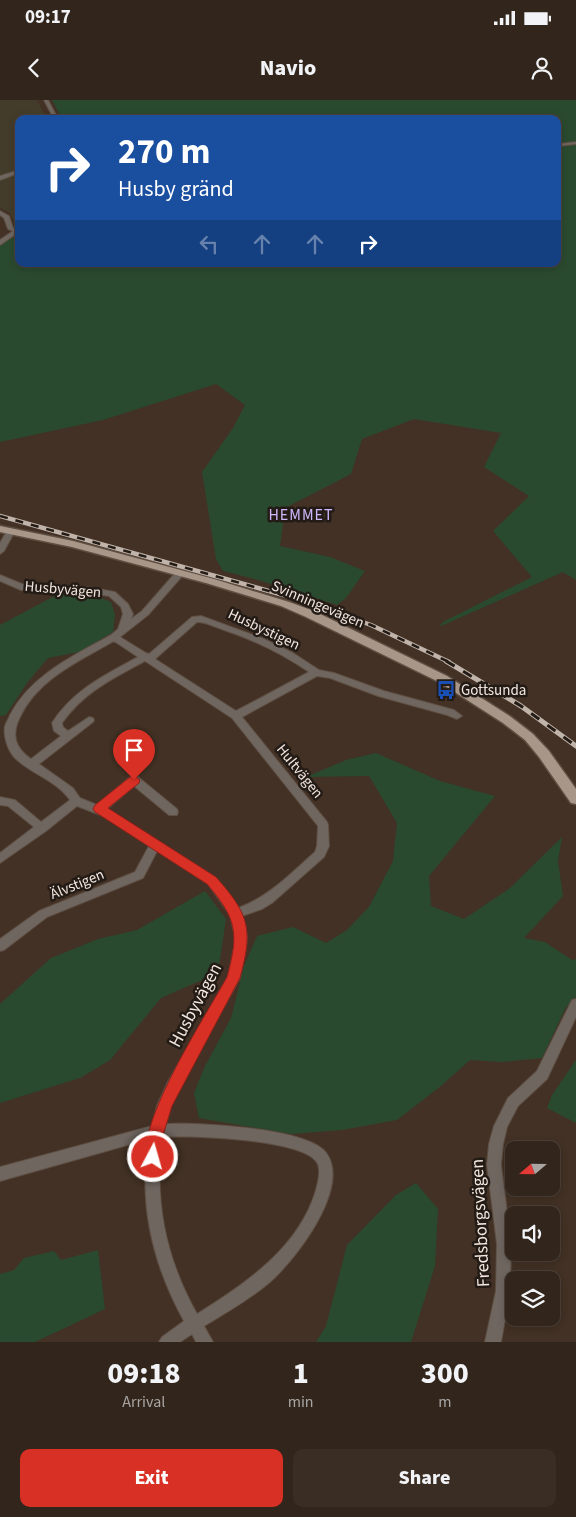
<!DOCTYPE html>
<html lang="en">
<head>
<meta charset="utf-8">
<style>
  :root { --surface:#32251b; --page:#3a2d24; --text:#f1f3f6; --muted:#a8a5a3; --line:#4d423a; --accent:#d93025 }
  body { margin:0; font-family:"Source Sans 3",sans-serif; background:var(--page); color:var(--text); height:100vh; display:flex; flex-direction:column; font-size:19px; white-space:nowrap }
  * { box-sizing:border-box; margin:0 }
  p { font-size:16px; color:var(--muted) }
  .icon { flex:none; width:28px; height:28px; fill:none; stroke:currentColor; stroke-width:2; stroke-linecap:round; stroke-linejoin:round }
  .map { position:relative; height:1242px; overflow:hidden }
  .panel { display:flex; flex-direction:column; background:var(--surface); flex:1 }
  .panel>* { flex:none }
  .guide { position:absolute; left:15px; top:15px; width:546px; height:152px; border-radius:10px; box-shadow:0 2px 8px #0003,0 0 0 1px var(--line); background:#1a4fa0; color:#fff; overflow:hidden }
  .needle { width:32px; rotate:250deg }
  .controls { position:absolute; left:505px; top:1041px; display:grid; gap:10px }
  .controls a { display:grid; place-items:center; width:55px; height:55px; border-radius:10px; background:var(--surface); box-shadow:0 2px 8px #0003,0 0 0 1px var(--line); font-size:25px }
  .pin { position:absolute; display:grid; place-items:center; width:42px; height:42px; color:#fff; margin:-51px -21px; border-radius:50% 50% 50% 0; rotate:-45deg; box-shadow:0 0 5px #0007 }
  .pin .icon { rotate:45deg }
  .me { position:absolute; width:55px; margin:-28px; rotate:6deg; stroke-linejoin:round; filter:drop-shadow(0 0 4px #0008) }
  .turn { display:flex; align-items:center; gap:18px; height:105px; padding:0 20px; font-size:22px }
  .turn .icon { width:65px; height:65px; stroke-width:2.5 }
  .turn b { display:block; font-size:35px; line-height:42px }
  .lanes { display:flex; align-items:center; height:48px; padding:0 20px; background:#0003; justify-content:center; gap:25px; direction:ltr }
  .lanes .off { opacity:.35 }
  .eta { display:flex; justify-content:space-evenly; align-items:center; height:85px; text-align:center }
  .eta b { font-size:30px; font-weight:800; line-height:35px }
  .button { display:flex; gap:10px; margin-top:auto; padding:10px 20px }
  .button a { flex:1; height:58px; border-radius:10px; background:var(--accent); color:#fff; font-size:20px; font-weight:800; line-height:58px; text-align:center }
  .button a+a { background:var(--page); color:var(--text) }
  .status { display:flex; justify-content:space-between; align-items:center; height:35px; padding:0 25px; background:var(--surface); direction:ltr }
  .status svg { height:14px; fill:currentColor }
  header { display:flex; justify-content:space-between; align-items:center; height:65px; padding:0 20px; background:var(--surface); font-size:22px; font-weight:800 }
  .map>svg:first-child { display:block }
  .industrial { fill:#443c2b }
  .green { fill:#2a4a2f }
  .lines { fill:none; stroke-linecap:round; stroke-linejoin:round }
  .minor-casing { stroke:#5e4e42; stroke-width:2 }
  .major-casing { stroke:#5e4e42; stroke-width:3 }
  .minor { fill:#6f6660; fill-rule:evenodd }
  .major { fill:#a89689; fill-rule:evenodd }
  .rail-far1-casing { stroke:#c0b3a9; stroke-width:4.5 }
  .rail-casing { stroke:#c0b3a9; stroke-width:5 }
  .rail-far1 { stroke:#231b15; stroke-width:2.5; stroke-dasharray:8; stroke-linecap:butt }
  .rail { stroke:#231b15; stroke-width:3; stroke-dasharray:10; stroke-linecap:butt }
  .route { fill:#d93025; stroke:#8d1f18 }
  .labels { text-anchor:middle; stroke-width:5; stroke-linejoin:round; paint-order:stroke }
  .street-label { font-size:15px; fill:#f3e7df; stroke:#231b15 }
  .poi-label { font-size:15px; fill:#f3e7df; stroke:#231b15; text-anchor:start }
  .neighbourhood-label { font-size:16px; letter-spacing:1px; fill:#d0b6fc; stroke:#231b15 }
  .near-street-label { font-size:18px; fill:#f3e7df; stroke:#231b15 }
</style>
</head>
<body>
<div class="status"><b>09:17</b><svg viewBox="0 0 49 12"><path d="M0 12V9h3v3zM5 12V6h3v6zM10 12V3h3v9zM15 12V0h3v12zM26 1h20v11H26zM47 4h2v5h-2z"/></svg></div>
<header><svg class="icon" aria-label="back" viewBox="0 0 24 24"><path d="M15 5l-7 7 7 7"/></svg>Navio<svg class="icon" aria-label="person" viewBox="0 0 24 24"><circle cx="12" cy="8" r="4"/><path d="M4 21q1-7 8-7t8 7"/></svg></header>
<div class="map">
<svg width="576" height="1242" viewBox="0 0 576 1242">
  <rect width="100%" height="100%" fill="#423124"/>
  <!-- industrial -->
  <polygon class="industrial" points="0,0 37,0 47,19 19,19 19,65 15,66 19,67 19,117 13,120 9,112 0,108"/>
  <!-- green -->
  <g class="green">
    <polygon points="52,0 576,0 576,480 563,472 439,527 443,522 532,477 493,431 529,396 484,367 501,333 414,319 362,339 351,374 285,408 280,446 330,457 365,471 346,498 337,505 255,479 223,471 216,459 202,372 233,328 245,305 216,284 103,320 0,342 0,145 19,134 19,164 558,164 558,19 62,19"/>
    <polygon points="85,491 111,502 115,515 113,532 79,552 48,558 27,583 6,615 0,616 0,525 60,493"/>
    <polygon points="376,653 440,681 495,696 429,776 431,806 464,819 510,788 562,737 558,761 563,796 524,838 545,842 572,860 576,859 576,897 566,907 542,958 502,962 470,960 441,986 397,1020 342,1030 291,1034 199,1018 194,993 205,966 231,918 244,866 257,836 293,827 326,843 347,830 369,807 393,761 397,723 369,676 306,677 346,660"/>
    <polygon points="205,791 226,819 218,873 161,898 110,960 80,978 0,1003 0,904 51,858 98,839 137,830"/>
    <polygon points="576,960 576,1023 547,1008 552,995"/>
    <polygon points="416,1083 438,1109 435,1166 411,1242 316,1242 326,1226 347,1145 396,1095"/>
    <polygon points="98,1150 105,1209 35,1242 0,1242 0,1174 14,1170 24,1158 54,1151 61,1160"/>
  </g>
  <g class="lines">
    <!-- minor casing -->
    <g class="minor-casing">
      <g id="minor">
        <polygon points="44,0 48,0 58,19 54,19"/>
        <polygon points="576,42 576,44 558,46 558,44"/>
        <polygon points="19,70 19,73 0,80 0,76"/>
        <polygon points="0,111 9,116 13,128 19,130 19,132 0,145 0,140 13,131 8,129 4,118 0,115"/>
        <polygon points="11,428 15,431 4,451 0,454 0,443 8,429"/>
        <path d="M 180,470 L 184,473 L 183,475 L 148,515 L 120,537 L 146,553 L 149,554 L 192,517 L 201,516 L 264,539 L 293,553 L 319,570 L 334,573 L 384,591 L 454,610 L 462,616 L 457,619 L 447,615 L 378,596 L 330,578 L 317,576 L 242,617 L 327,722 L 328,725 L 329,746 L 324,757 L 272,803 L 262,809 L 242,816 L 247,836 L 246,848 L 240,878 L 178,990 L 171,1006 L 166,1024 C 196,1022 311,1028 327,1054 C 350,1089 296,1159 270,1182 C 250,1199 227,1212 204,1226 L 213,1242 L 196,1242 L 192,1234 L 180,1242 L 159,1242 L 162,1237 L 184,1221 C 153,1165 138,1103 149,1039 L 0,1081 L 0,1067 L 152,1026 L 157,1006 L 168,982 L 228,877 L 234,848 L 235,836 L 230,815 L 208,784 L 157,751 L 143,778 L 47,817 L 4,850 L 0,851 L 0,839 L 39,811 L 135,772 L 149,746 L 103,716 L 77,706 L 46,731 L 0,763 L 0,753 L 34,727 L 8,706 L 0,705 L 0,697 L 15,700 L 41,722 L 70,700 C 56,680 31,674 15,658 C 8,651 3,636 5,626 C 6,622 9,619 10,615 C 31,575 73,556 111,535 L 118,529 L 123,514 L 121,507 L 109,496 L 88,493 L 21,490 L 0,481 L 0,475 L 22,484 L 88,487 L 115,492 L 128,504 L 133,514 L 131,519 L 142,511 L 177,471 ZM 197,522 C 206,522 215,527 224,530 C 254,540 283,554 309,572 L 236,611 L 155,559 ZM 114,541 L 138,557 C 105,575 73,590 52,623 L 54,631 L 61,636 L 31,659 C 15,648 11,635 20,617 C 38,579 79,561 114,541 ZM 145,561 L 232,618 L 318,726 L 317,746 L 315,752 C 291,773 269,797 238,808 L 216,778 L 107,709 L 134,686 L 169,715 L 177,715 L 178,712 L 177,709 L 138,677 L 130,677 L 97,705 L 80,698 L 73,688 L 39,664 L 93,622 L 94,620 L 93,618 L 89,617 L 68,631 L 63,627 L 62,623 C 84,592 112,579 145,561 ZM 163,1037 C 191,1035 298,1039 316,1061 C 322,1068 318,1082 316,1090 C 299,1148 245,1184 197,1214 C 166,1159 153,1099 163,1037 Z"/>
        <polygon points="576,899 576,917 547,979 518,1006 507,1027 503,1044 501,1065 511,1144 510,1191 501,1242 485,1242 496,1191 497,1144 487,1065 489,1044 494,1026 508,998 537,971 572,900"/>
      </g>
    </g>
    <!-- major casing -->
    <g class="major-casing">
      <polygon id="major" points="0,426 73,441 214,479 289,502 314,511 447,576 511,617 533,634 549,651 576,689 576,704 571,703 539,657 525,640 503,623 439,582 306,517 281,506 206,483 72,447 0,432"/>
    </g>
    <!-- minor -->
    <use href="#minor" class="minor"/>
    <!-- major -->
    <use href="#major" class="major"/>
    <!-- rail-far1 casing -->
    <g class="rail-far1-casing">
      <polyline id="rail-far1" points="0,416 301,500 371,525 449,562"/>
    </g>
    <!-- rail casing -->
    <g class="rail-casing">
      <polyline id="rail" points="446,561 521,606 576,646"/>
    </g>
    <!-- rail-far1 -->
    <use href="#rail-far1" class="rail-far1"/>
    <!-- rail -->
    <use href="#rail" class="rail"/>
  </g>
  <!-- route -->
  <path class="route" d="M 134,675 L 140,680 L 139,683 L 108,708 L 216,777 C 250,815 253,830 240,878 L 172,1006 L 164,1032 L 159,1062 L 153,1064 L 148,1062 C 133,1027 208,912 227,877 C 239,833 237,819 207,784 L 95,712 L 93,709 L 95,705 L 130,677 Z"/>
  <!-- icons -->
  <defs>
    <g id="bus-bare" transform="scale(1.5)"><path d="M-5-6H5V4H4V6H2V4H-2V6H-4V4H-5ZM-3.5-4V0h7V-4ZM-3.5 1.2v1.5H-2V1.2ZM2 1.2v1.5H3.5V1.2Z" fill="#1a4fb4" stroke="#231b15" stroke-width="2.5" paint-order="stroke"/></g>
  </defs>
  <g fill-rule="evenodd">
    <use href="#bus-bare" x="446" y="590"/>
  </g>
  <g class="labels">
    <!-- street labels -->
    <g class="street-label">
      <text transform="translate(63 489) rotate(5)" y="5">Husbyvägen</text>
      <text transform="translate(318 504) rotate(23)" y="5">Svinningevägen</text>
      <text transform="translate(264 529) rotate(25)" y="5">Husbystigen</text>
      <text transform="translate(300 671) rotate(51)" y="5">Hultvägen</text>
      <text transform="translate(77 784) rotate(-22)" y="5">Älvstigen</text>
    </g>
    <!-- poi labels -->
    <g class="poi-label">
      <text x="461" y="595">Gottsunda</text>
    </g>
    <!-- neighbourhood labels -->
    <g class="neighbourhood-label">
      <text x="301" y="420">HEMMET</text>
    </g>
    <!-- near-street labels -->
    <g class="near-street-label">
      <text transform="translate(195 905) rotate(-62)" y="6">Husbyvägen</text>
      <text transform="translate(480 1123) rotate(-93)" y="6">Fredsborgsvägen</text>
    </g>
  </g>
</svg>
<div class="controls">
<a><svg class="needle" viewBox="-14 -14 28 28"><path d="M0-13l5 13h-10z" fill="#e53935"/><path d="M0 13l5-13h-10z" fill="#a8a5a3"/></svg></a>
<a><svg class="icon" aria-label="sound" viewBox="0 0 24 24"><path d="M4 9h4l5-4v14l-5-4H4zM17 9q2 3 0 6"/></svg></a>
<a><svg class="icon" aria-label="layers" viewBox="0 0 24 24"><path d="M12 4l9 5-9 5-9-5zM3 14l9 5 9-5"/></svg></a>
</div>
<div class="pin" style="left:134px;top:680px;background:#d93025"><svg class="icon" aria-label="arrive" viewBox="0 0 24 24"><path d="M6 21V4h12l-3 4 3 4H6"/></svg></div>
<svg class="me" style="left:153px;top:1057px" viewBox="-20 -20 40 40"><circle r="17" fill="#d93025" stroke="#fff" stroke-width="3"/><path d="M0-11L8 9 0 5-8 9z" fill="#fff"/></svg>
<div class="guide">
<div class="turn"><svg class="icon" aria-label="right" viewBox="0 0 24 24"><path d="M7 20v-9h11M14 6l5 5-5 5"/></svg><div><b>270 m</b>Husby gränd</div></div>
<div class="lanes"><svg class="icon off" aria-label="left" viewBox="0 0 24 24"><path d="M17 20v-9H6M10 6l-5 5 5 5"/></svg><svg class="icon off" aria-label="ahead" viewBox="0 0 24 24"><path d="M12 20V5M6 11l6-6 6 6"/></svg><svg class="icon off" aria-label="ahead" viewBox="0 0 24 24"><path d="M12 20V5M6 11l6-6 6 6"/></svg><svg class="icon" aria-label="right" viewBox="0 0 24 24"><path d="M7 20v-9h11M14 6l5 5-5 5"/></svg></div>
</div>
</div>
<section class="panel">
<div class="eta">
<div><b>09:18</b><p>Arrival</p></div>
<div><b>1</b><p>min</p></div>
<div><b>300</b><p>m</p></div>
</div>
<div class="button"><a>Exit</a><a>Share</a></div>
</section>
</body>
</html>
